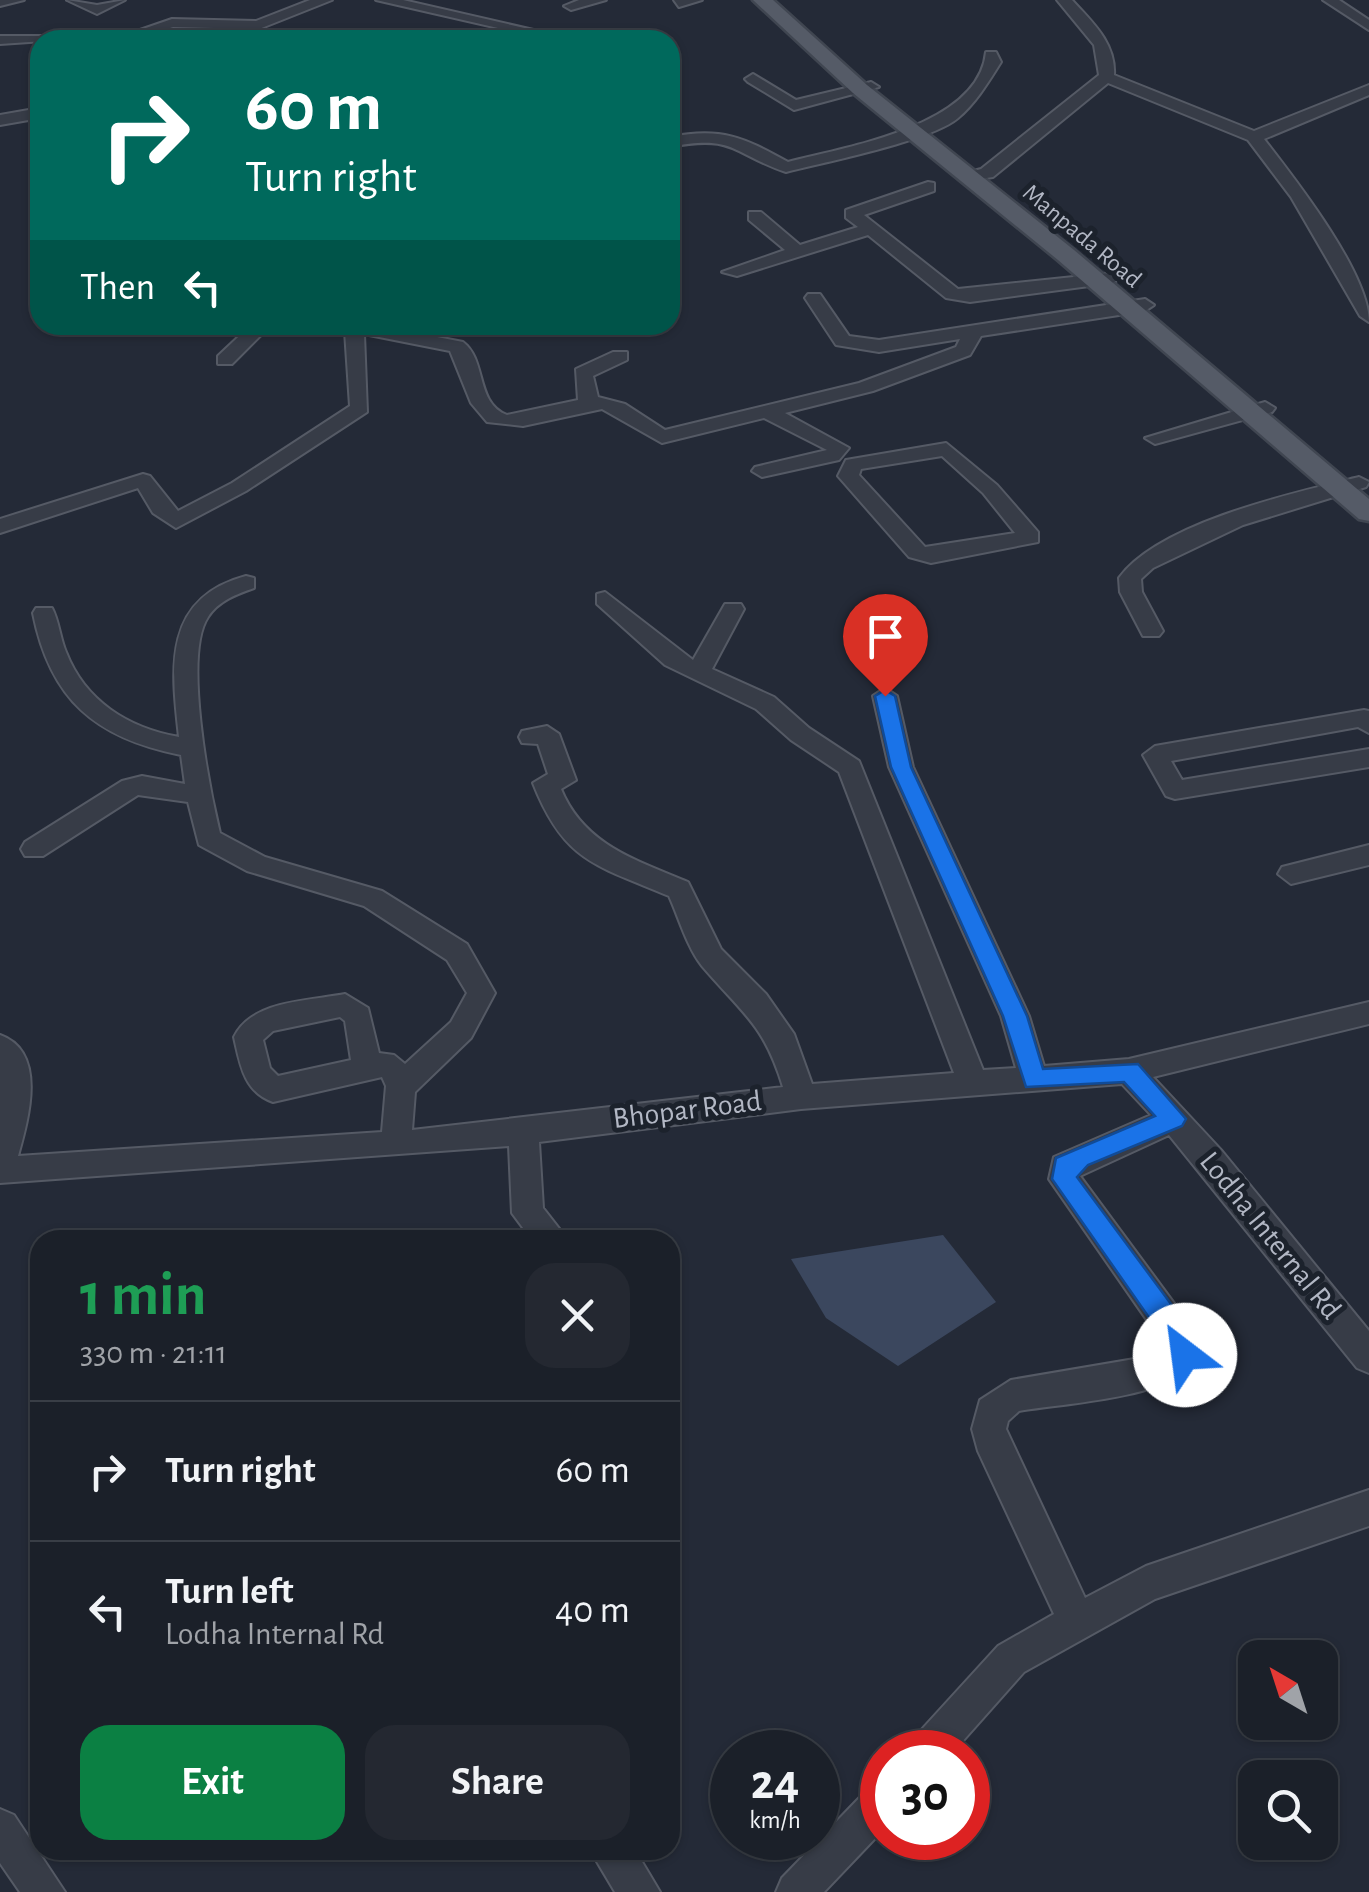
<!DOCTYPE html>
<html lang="en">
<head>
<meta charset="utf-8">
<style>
  :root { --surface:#1b2029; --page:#242831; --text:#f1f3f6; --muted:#a0a3a8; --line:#393e46; --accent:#0b8043 }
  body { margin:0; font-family:"Alegreya Sans",sans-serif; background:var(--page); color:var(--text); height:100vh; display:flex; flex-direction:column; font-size:38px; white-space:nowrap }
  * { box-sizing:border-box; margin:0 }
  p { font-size:32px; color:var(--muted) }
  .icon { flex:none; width:55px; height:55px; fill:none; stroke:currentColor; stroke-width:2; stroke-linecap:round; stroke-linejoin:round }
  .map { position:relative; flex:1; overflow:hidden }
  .sheet { position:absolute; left:30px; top:1230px; width:650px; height:630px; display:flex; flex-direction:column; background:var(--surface); border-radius:30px; box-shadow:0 2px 8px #0004,0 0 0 2px var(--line) }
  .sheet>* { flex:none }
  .guide { position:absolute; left:30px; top:30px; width:650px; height:305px; border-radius:30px; box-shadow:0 2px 8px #0004,0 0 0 2px var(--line); background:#00695c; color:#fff; overflow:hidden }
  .needle { width:65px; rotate:321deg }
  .fabs { position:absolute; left:1238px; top:1640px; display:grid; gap:20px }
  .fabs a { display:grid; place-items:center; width:100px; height:100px; border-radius:20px; background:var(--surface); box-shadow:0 2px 8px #0004,0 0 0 2px var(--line); font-size:50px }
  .speed { position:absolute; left:710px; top:1730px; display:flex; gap:20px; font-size:50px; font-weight:700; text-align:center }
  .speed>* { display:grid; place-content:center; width:130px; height:130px; border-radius:50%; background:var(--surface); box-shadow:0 2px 8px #0004,0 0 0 2px var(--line); line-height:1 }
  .speed small { font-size:25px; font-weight:400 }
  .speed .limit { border:15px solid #d22; background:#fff; color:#111 }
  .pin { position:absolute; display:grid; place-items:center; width:85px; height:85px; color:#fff; margin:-102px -42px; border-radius:50% 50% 50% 0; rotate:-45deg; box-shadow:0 0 10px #0007 }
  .pin .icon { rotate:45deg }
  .me { position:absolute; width:110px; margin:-55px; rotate:330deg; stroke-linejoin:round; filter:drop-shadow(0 0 8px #0008) }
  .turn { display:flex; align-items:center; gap:35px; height:210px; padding:0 50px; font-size:45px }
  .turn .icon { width:130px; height:130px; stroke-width:2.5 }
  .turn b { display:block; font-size:70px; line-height:85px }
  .then { display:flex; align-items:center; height:95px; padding:0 50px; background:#0003; gap:20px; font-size:38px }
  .round { display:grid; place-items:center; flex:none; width:105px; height:105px; border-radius:30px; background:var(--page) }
  .head { display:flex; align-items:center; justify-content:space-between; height:170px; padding:0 50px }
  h1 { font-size:60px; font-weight:600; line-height:75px; color:#1e9e55 }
  .action { display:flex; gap:20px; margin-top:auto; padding:20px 50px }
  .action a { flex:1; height:115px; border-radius:30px; background:var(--accent); color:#fff; font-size:40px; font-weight:600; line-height:115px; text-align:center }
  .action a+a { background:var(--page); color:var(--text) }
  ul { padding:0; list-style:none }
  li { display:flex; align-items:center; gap:30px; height:140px; padding:0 50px; border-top:2px solid var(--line) }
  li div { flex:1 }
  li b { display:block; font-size:38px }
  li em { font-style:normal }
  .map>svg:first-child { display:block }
  .water { fill:#3b475e }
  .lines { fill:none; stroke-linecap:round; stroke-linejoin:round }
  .minor-casing { stroke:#555a65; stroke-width:4 }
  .major-casing { stroke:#404651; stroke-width:5 }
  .minor { fill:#373c47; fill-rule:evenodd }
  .major { fill:#555b67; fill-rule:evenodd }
  .route { fill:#1a73e8; stroke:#114b97; stroke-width:2.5 }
  .labels { text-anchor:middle; stroke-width:10; stroke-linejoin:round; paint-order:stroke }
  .far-street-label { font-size:25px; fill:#b2b7c4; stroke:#1c222c }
  .street-label { font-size:30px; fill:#b2b7c4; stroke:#1c222c }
</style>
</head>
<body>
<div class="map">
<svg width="1369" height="1892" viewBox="0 0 1369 1892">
  <rect width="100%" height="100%" fill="#242a37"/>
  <!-- water -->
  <polygon class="water" points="943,1235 996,1302 898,1366 826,1318 791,1259"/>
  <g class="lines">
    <!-- minor casing -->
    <g class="minor-casing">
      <g id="minor">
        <polygon points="0,0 24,0 0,6"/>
        <polygon points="67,0 97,5 125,0 97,14"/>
        <polygon points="310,0 332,0 259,29 173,27 133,40 111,40 172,19 256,21"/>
        <polygon points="376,0 403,0 577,40 550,40"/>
        <polygon points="579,0 606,0 571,10 564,6"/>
        <polygon points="674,0 702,0 679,7"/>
        <path d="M 1057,0 L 1072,0 C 1092,22 1116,43 1114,75 L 1254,131 L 1369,85 L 1369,95 L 1264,139 C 1295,179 1369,273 1369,322 L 1360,316 L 1291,197 L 1248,140 L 1108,83 L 993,177 L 966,181 L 966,173 L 981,169 L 1099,75 L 1094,45 Z"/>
        <polygon points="1323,0 1339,0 1369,20 1369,30"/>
        <polygon points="0,36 52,36 59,40 0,44"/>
        <path d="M 986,52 L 996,52 L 1001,62 C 989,81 976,103 958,118 C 931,141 825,162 786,172 C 732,154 735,134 670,147 L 670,137 C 721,127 743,137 788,162 C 849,146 979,126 986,52 Z"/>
        <polygon points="753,74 796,100 871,82 879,87 794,110 748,82 745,79"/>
        <polygon points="40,108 40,118 0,125 0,115"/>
        <polygon points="928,182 934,183 934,191 864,215 958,289 1112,273 1121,278 1112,283 970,302 946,298 868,235 737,276 722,272 785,250 749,220 749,212 761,212 800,245 858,227 846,218 846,210"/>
        <path d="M 808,294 L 820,294 L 849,336 L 879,340 L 1145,299 L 1154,305 L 1145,311 L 981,336 L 970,355 L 873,391 L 785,413 L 849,448 L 839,460 L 762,477 L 752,471 L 755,467 L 827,450 L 764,418 L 662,443 L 602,409 L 523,426 L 487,422 L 471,403 L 450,351 L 364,334 L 367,412 L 246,491 L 176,528 L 153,513 L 138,488 L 0,533 L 0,519 L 143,474 L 150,476 L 178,511 L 232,483 L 350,406 L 345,331 L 336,325 L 375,325 L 463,342 C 487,360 475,403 507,415 L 578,400 L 576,369 L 613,352 L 627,352 L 627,360 L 593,376 L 598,397 L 625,404 L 665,430 L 859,383 L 956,347 L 960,339 L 879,352 L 836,345 L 805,298 Z"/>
        <polygon points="251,325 271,325 232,364 218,364 218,356"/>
        <polygon points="1265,402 1275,408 1272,412 1155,444 1145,438"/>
        <path d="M 946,443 L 997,485 L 1038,532 L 1038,542 L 931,563 L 909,557 L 838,476 L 846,460 ZM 942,456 L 983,493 L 1015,533 L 925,547 L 859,475 L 861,469 Z"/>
        <path d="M 1359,477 L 1369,482 L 1366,487 L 1243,525 L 1153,568 L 1141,579 L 1142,592 L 1163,631 L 1159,636 L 1143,636 L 1120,592 L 1119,578 C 1159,523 1293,493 1359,477 Z"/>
        <path d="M 246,576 L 254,578 L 254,588 C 237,594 218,601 208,617 C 183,654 209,788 220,833 L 265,857 L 382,891 L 467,944 L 495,993 L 471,1038 L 415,1092 L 412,1130 L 783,1087 C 764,1024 742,1013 702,966 C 687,947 679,918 669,896 C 596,865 564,862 533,783 L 548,774 L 538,744 L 522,743 L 519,737 L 522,731 L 547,726 L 559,734 L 576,780 L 561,789 C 584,845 636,860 688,882 L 721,949 L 766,994 L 794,1034 L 812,1084 L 954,1073 L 839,772 L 791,740 L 756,709 L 665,665 L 597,604 L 597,594 L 605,592 L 693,660 L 725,604 L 741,604 L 744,609 L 712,669 L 774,697 L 809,728 L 859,761 L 983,1070 L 1016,1068 L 1001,1016 L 889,767 L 873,696 L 885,688 L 897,696 L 913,767 L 1029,1016 L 1044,1066 L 1129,1059 L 1369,1002 L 1369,1024 L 1153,1077 L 1221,1150 L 1369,1331 L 1369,1373 L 1357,1368 L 1169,1135 L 1080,1176 L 1193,1329 L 1202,1355 C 1183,1398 1063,1403 1019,1411 L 1008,1421 L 1006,1429 L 1085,1598 L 1146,1566 L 1369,1490 L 1369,1526 L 1155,1599 L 1024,1672 L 953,1752 L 909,1752 L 914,1738 L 998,1646 L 1054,1614 L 978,1451 L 972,1429 L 980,1400 L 1011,1380 L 1158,1355 L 1167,1349 L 1049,1179 L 1054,1157 L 1151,1115 L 1122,1084 L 801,1109 L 539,1142 L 543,1208 L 568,1240 L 532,1240 L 512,1213 L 509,1146 L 0,1183 L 0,1035 C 48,1052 28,1120 18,1156 L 382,1132 L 386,1086 L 382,1077 L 273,1102 C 244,1092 240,1064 234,1037 C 252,1000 309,1001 345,994 L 368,1008 L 379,1053 L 394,1055 L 405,1064 L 451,1022 L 467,993 L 447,960 L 364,906 L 247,871 L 199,845 L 188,802 L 138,795 L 43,856 L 25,856 L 21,849 L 25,842 L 122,781 L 142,776 L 185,784 L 181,755 C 95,738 50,699 33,613 L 36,608 L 52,608 C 59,621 60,638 66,652 C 85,701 128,728 179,737 C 171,667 163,598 246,576 ZM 340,1017 L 345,1021 L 351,1060 L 278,1076 L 270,1068 L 263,1040 L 273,1031 Z"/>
        <polygon points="1364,710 1369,711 1369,733 1358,727 1171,761 1182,780 1369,749 1369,767 1175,799 1166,796 1143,755 1155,746"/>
        <polygon points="1369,845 1369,865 1291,884 1278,874 1282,867"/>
        <polygon points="882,1783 882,1831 824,1892 776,1892 782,1878 868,1789"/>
        <polygon points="0,1809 14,1815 65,1892 20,1892 0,1863"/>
        <polygon points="590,1850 635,1850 660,1892 615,1892"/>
      </g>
    </g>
    <!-- major casing -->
    <g class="major-casing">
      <polygon id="major" points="753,0 773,0 867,85 1074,250 1369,499 1369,521 1359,519 1058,260 853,93"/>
    </g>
    <!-- minor -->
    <use href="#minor" class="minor"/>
    <!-- major -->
    <use href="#major" class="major"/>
  </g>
  <!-- route -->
  <polygon class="route" points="885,690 895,696 911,767 1027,1016 1043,1069 1138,1064 1186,1119 1182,1126 1088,1165 1077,1177 1191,1331 1199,1355 1195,1364 1185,1368 1176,1364 1169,1346 1052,1179 1056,1158 1155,1116 1124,1082 1026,1087 1003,1016 891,767 875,696"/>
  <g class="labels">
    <!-- far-street labels -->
    <g class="far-street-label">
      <text transform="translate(1083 235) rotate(40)" y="9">Manpada Road</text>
    </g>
    <!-- street labels -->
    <g class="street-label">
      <text transform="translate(687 1109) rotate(-7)" y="10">Bhopar Road</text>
      <text transform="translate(1271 1235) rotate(51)" y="10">Lodha Internal Rd</text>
    </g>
  </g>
</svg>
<div class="fabs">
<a><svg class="needle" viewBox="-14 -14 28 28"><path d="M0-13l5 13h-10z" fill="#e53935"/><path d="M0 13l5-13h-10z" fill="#a0a3a8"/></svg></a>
<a><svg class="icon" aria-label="search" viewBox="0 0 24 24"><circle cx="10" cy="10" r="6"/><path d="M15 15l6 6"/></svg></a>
</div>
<div class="speed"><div>24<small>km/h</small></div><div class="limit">30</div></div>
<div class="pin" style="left:885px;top:696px;background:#d93025"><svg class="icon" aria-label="arrive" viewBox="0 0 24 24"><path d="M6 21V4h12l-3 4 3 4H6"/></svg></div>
<svg class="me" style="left:1185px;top:1355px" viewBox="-20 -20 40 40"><circle r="19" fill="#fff"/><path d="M0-13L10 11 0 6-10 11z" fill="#1a73e8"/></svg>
<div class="guide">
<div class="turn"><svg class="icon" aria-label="right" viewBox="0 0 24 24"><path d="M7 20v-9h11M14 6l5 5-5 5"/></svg><div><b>60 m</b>Turn right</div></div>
<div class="then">Then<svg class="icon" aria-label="left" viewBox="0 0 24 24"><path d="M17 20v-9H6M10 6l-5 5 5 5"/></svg></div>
</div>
<section class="sheet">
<div class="head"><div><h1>1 min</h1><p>330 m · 21:11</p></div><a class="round"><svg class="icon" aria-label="close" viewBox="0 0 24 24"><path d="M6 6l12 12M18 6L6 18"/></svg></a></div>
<ul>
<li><svg class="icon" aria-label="right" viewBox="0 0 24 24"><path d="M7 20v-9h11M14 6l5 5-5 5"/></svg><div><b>Turn right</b></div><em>60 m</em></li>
<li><svg class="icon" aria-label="left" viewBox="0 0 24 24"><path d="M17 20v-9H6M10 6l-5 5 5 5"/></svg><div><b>Turn left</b><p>Lodha Internal Rd</p></div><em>40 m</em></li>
</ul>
<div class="action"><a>Exit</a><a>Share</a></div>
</section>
</div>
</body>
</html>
